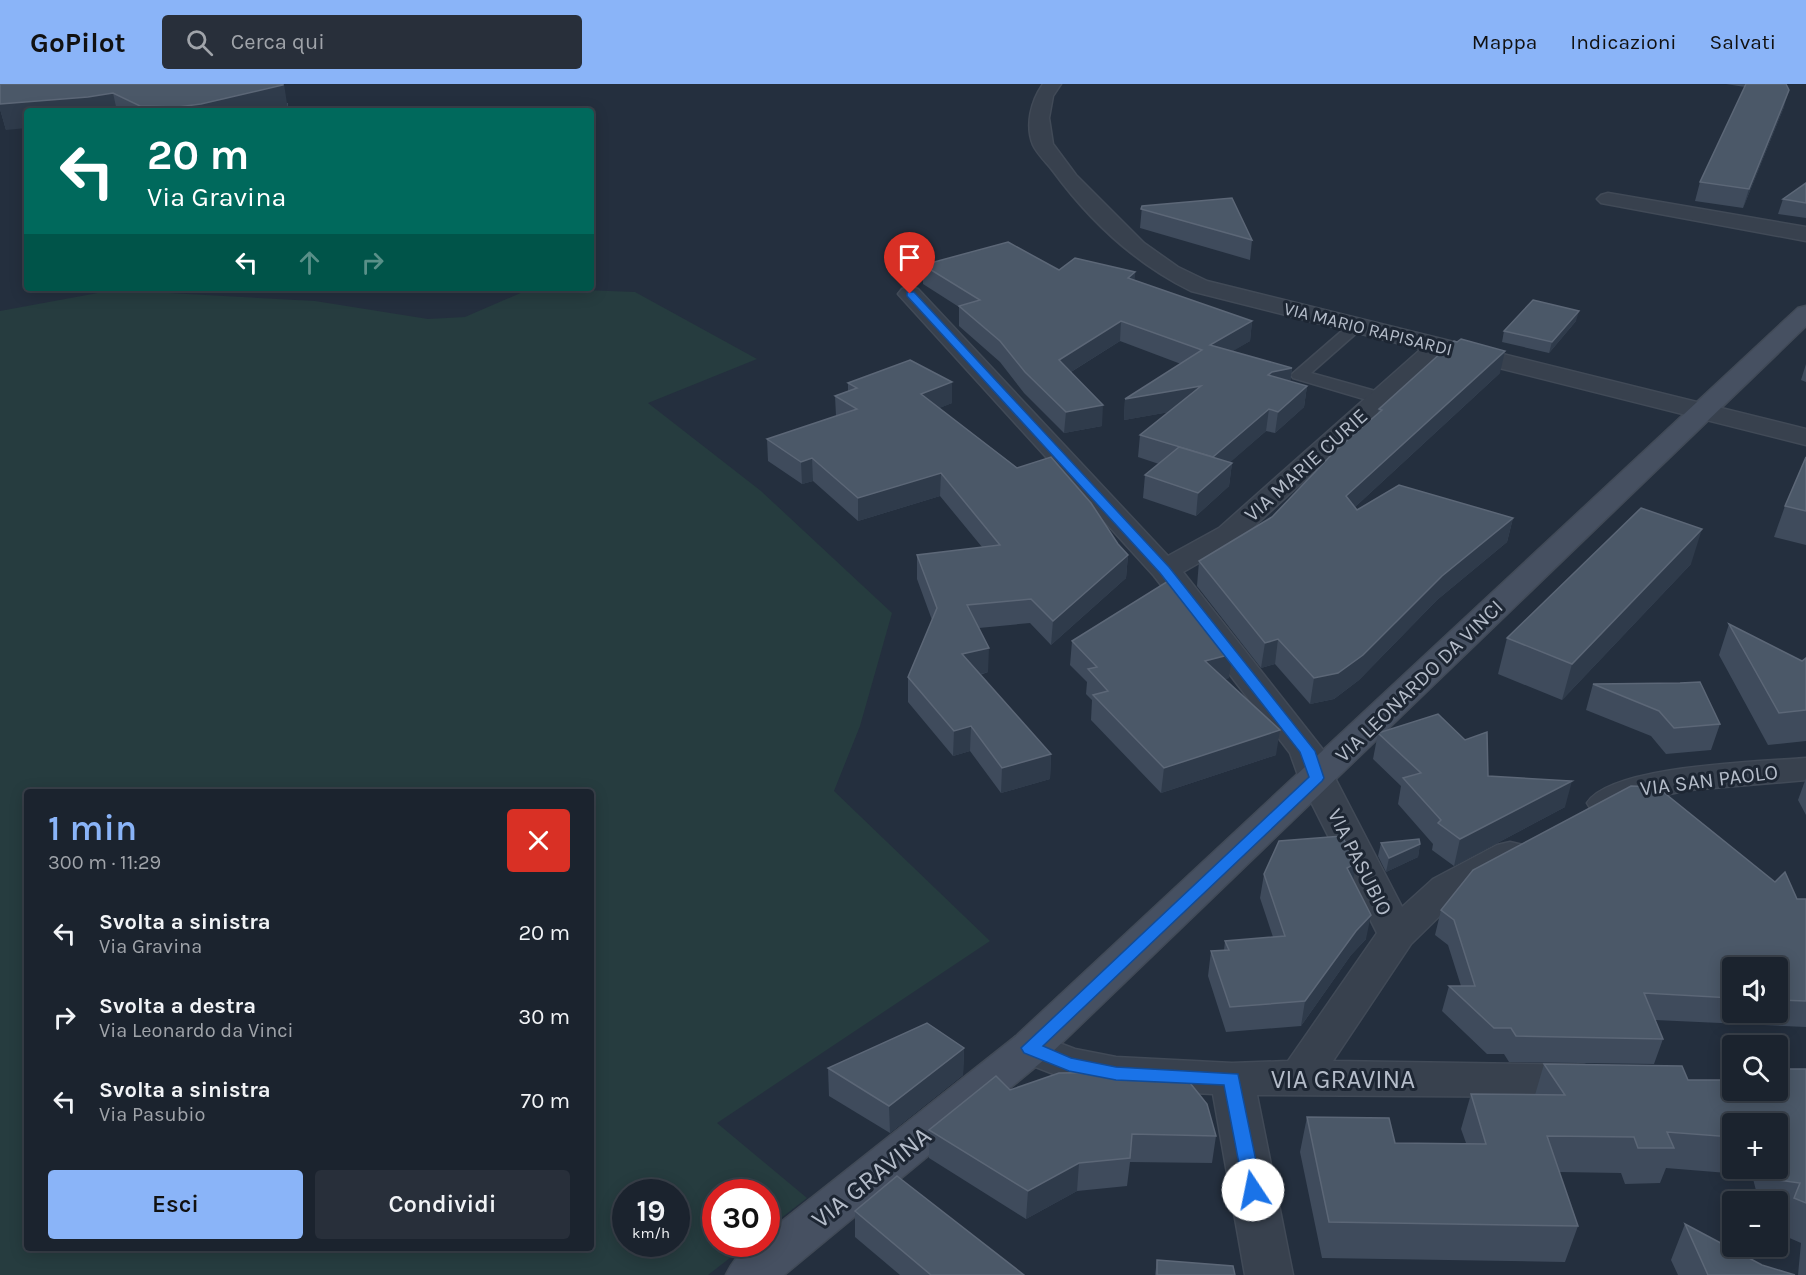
<!DOCTYPE html>
<html lang="it">
<head>
<meta charset="utf-8">
<style>
  :root { --surface:#1b232e; --page:#282f3a; --text:#f1f3f6; --muted:#a0a4aa; --line:#39404a; --accent:#8ab4f8 }
  body { margin:0; font-family:Karla,sans-serif; background:var(--page); color:var(--text); height:100vh; display:flex; flex-direction:column; font-size:22px; white-space:nowrap }
  * { box-sizing:border-box; margin:0 }
  p { font-size:20px; color:var(--muted) }
  .icon { flex:none; width:33px; height:33px; fill:none; stroke:currentColor; stroke-width:2; stroke-linecap:round; stroke-linejoin:round }
  .map { position:relative; flex:1; overflow:hidden }
  .sheet { position:absolute; left:24px; top:705px; width:570px; height:462px; display:flex; flex-direction:column; background:var(--surface); border-radius:6px; box-shadow:0 3px 15px #0003,0 0 0 2px var(--line) }
  .sheet>* { flex:none }
  .top-card { position:absolute; left:24px; top:24px; width:570px; height:183px; border-radius:6px; box-shadow:0 3px 15px #0003,0 0 0 2px var(--line); background:#00695c; color:#fff; overflow:hidden }
  .tools { position:absolute; left:1722px; top:873px; display:grid; gap:12px }
  .tools a { display:grid; place-items:center; width:66px; height:66px; border-radius:6px; background:var(--surface); box-shadow:0 3px 15px #0003,0 0 0 2px var(--line); font-size:30px }
  .speed { position:absolute; left:612px; top:1095px; display:flex; gap:12px; font-size:30px; font-weight:700; text-align:center }
  .speed>* { display:grid; place-content:center; width:78px; height:78px; border-radius:50%; background:var(--surface); box-shadow:0 3px 15px #0003,0 0 0 2px var(--line); line-height:1 }
  .speed small { font-size:15px; font-weight:400 }
  .speed .limit { border:9px solid #d22; background:#fff; color:#111 }
  .pin { position:absolute; display:grid; place-items:center; width:51px; height:51px; color:#fff; margin:-62px -26px; border-radius:50% 50% 50% 0; rotate:-45deg; box-shadow:0 0 6px #0007 }
  .pin .icon { rotate:45deg }
  .me { position:absolute; width:66px; margin:-33px; rotate:349deg; stroke-linejoin:round; filter:drop-shadow(0 0 4px #0008) }
  .turn { display:flex; align-items:center; gap:21px; height:126px; padding:0 24px; font-size:27px }
  .turn .icon { width:78px; height:78px; stroke-width:2.5 }
  .turn b { display:block; font-size:42px; line-height:51px }
  .lanes { display:flex; align-items:center; height:57px; padding:0 24px; background:#0003; justify-content:center; gap:30px; direction:ltr }
  .lanes .off { opacity:.35 }
  .round { display:grid; place-items:center; flex:none; width:63px; height:63px; border-radius:6px; background:var(--page) }
  .head { display:flex; align-items:center; justify-content:space-between; height:102px; padding:0 24px }
  h1 { font-size:36px; font-weight:600; line-height:45px; color:var(--accent) }
  .action { display:flex; gap:12px; margin-top:auto; padding:12px 24px }
  .action a { flex:1; height:69px; border-radius:6px; background:var(--accent); color:#111; font-size:24px; font-weight:600; line-height:69px; text-align:center }
  .action a+a { background:var(--page); color:var(--text) }
  ul { padding:0; list-style:none }
  li { display:flex; align-items:center; gap:18px; height:84px; padding:0 24px }
  li div { flex:1 }
  li b { display:block; font-size:22px }
  li em { font-style:normal }
  header { display:flex; align-items:center; gap:36px; box-sizing:border-box; height:84px; padding:0 30px; background:var(--accent); color:#111 }
  header strong { font-size:28px }
  nav { display:flex; gap:33px; margin-inline-start:auto; font-size:21px }
  .search { width:420px; height:54px; background:var(--page); display:flex; align-items:center; gap:15px; box-sizing:border-box; padding:0 21px; border-radius:6px; color:var(--muted); font-size:22px }
  .map>svg:first-child { display:block }
  .green { fill:#263c3f; fill-rule:evenodd }
  .lines { fill:none; stroke-linecap:round; stroke-linejoin:round }
  .lane-casing { stroke:#414a57; stroke-width:3 }
  .street-casing { stroke:#414a57; stroke-width:3 }
  .secondary-casing { stroke:#414a57; stroke-width:3 }
  .lane { fill:#38414e; fill-rule:evenodd }
  .street { fill:#38414e; fill-rule:evenodd }
  .secondary { fill:#465061; fill-rule:evenodd }
  .wall { fill:#3f4b5c; fill-rule:evenodd }
  .shaded-wall { fill:#2f3b4b }
  .building { fill:#4b5868; stroke:#5c6777; stroke-width:1.5 }
  .route { fill:#1a73e8; stroke:#114b97; stroke-width:1.5 }
  .labels { text-anchor:middle; stroke-width:6; stroke-linejoin:round; paint-order:stroke }
  .far-street-label { font-size:18px; fill:#b4bcc9; stroke:#1d2633 }
  .street-label { font-size:21px; fill:#b4bcc9; stroke:#1d2633 }
  .near-street-label { font-size:26px; fill:#b4bcc9; stroke:#1d2633 }
</style>
</head>
<body>
<header>
<strong>GoPilot</strong>
<div class="search"><svg class="icon" aria-label="search" viewBox="0 0 24 24"><circle cx="10" cy="10" r="6"/><path d="M15 15l6 6"/></svg>Cerca qui</div>
<nav><a>Mappa</a><a>Indicazioni</a><a>Salvati</a></nav>
</header>
<div class="map">
<svg width="1806" height="1191" viewBox="0 0 1806 1191">
  <rect width="100%" height="100%" fill="#242f3e"/>
  <!-- green -->
  <path class="green" d="M 532,204 L 635,208 L 757,275 L 648,319 L 761,407 L 892,529 L 860,642 L 834,707 L 990,857 L 717,1039 L 807,1114 L 767,1145 L 766,1108 L 716,1108 L 716,1160 L 748,1160 L 708,1191 L 0,1191 L 0,227 L 114,206 L 315,217 L 428,235 L 465,233 ZM 27,708 L 591,708 L 591,1164 L 27,1164 ZM 626,1108 L 676,1108 L 676,1160 L 626,1160 Z"/>
  <g class="lines">
    <!-- lane casing -->
    <g class="lane-casing">
      <polygon id="lane" points="1356,237 1364,242 1361,245 1311,289 1386,310 1388,314 1386,318 1374,318 1293,294 1291,291 1351,239"/>
    </g>
    <!-- street casing -->
    <g class="street-casing">
      <g id="street">
        <path d="M 1043,0 L 1061,0 L 1053,12 L 1049,34 L 1053,60 L 1076,91 L 1144,159 L 1178,183 L 1207,197 L 1806,345 L 1806,361 L 1443,270 L 1239,456 L 1183,488 L 1324,667 L 1335,694 L 1402,823 L 1433,795 L 1497,761 L 1510,758 L 1523,761 L 1529,770 L 1523,779 L 1459,813 L 1411,860 L 1333,977 L 1584,981 L 1599,985 L 1605,997 L 1599,1009 L 1584,1013 L 1257,1011 L 1293,1191 L 1245,1191 L 1213,1010 L 1116,1005 L 1069,996 L 1015,975 L 1009,964 L 1015,953 L 1030,948 L 1075,965 L 1116,973 L 1232,979 L 1288,977 L 1377,849 L 1299,694 L 1290,669 L 1154,492 L 898,210 L 902,205 L 910,203 L 918,205 L 1168,472 L 1219,444 L 1421,265 L 1191,207 C 1136,180 1089,136 1053,87 C 1047,79 1037,70 1033,61 C 1025,41 1031,17 1043,0 Z"/>
        <polygon points="1608,109 1806,143 1806,157 1601,119 1597,115 1601,111"/>
        <path d="M 1806,674 L 1806,696 L 1689,706 L 1640,716 L 1618,727 L 1605,731 L 1592,727 L 1587,719 C 1611,681 1760,678 1806,674 Z"/>
      </g>
    </g>
    <!-- secondary casing -->
    <g class="secondary-casing">
      <path id="secondary" d="M 1806,222 L 1806,242 L 1045,975 L 784,1191 L 726,1191 C 734,1174 747,1160 766,1160 L 766,1150 L 1015,953 L 1798,224 Z"/>
    </g>
    <!-- lane -->
    <use href="#lane" class="lane"/>
    <!-- street -->
    <use href="#street" class="street"/>
    <!-- secondary -->
    <use href="#secondary" class="secondary"/>
  </g>
  <!-- wall -->
  <g class="wall">
    <polygon points="0,0 288,19 288,26 284,27 27,27 6,46 0,25"/>
    <polygon points="1726,0 1786,0 1784,23 1743,124 1695,117 1700,98 1745,3"/>
    <polygon points="1806,99 1806,134 1778,130 1783,115"/>
    <polygon points="1142,122 1252,156 1250,176 1140,144"/>
    <polygon points="923,181 1135,188 1134,196 1252,237 1250,257 1232,267 1292,284 1290,298 1307,302 1304,323 1275,349 1266,347 1230,378 1232,379 1229,402 1196,432 1143,414 1145,391 1159,380 1138,373 1140,351 1169,328 1124,336 1125,315 1181,280 1120,257 1071,288 1102,342 1064,349 1024,309 1000,278 959,242 959,223 923,200"/>
    <polygon points="1576,237 1549,269 1502,258 1504,247"/>
    <polygon points="1806,280 1806,298 1801,296"/>
    <polygon points="1500,289 1355,423 1357,426 1513,434 1507,458 1437,516 1359,596 1334,615 1310,620 1275,580 1261,584 1197,502 1199,477 1272,433 1378,329 1379,325"/>
    <polygon points="952,298 952,319 939,324 1118,460 1128,471 1126,494 1051,561 1030,539 979,544 988,588 980,591 1051,670 1050,695 1001,709 970,667 953,672 908,618 908,593 932,536 917,495 917,471 982,463 940,412 858,437 813,397 802,400 768,377 767,355 836,332 835,312 848,307 848,299"/>
    <polygon points="1806,373 1806,461 1774,453 1785,422"/>
    <polygon points="1691,480 1562,616 1498,590 1507,554"/>
    <polygon points="1729,540 1802,577 1806,574 1806,657 1768,661 1719,571"/>
    <polygon points="1072,557 1229,594 1224,595 1276,671 1161,709 1091,636 1092,616 1086,610 1087,598 1070,581"/>
    <polygon points="1593,600 1720,640 1711,666 1666,670 1651,652 1586,626"/>
    <polygon points="1378,649 1488,692 1565,723 1454,782 1432,766 1433,760 1398,720 1401,702 1373,675"/>
    <polygon points="1806,694 1806,731 1798,716"/>
    <polygon points="1381,759 1420,760 1418,773 1386,788 1378,772"/>
    <polygon points="1264,790 1353,796 1366,855 1351,871 1301,942 1226,948 1208,892 1211,867 1224,866 1225,857 1273,853 1260,814"/>
    <path d="M 1797,815 L 1806,815 L 1806,943 L 1655,936 L 1663,955 L 1654,980 L 1509,978 L 1504,970 L 1487,970 L 1442,927 L 1449,902 L 1461,902 L 1448,861 L 1435,851 L 1441,826 ZM 1732,884 L 1778,884 L 1778,928 L 1732,928 Z"/>
    <polygon points="964,964 963,991 890,1049 829,1012 828,984"/>
    <path d="M 1544,980 L 1688,996 L 1732,1006 L 1806,985 L 1806,1191 L 1798,1191 L 1801,1159 L 1778,1149 L 1785,1135 L 1778,1134 L 1778,1118 L 1759,1118 L 1752,1091 L 1666,1084 L 1660,1099 L 1625,1100 L 1621,1089 L 1559,1088 L 1578,1142 L 1565,1178 L 1322,1174 L 1300,1068 L 1307,1033 L 1395,1059 L 1466,1059 L 1461,1045 L 1471,1010 L 1535,1011 ZM 1732,1040 L 1778,1040 L 1778,1084 L 1732,1084 Z"/>
    <polygon points="1010,1006 1216,1052 1212,1079 1130,1078 1127,1102 1077,1107 1026,1135 929,1074 929,1046"/>
    <polygon points="855,1127 1024,1191 900,1191 855,1153"/>
    <polygon points="1685,1140 1762,1181 1795,1191 1678,1191 1671,1176"/>
    <polygon points="1157,1176 1235,1191 1155,1191"/>
  </g>
  <!-- shaded-wall -->
  <g class="shaded-wall">
    <polygon points="284,0 288,26 284,27 179,27 178,23"/>
    <polygon points="1789,6 1784,23 1743,124 1749,105"/>
    <polygon points="113,9 117,27 27,27 27,44 6,46 0,25 0,20"/>
    <polygon points="1135,188 1134,208 1128,194"/>
    <polygon points="1579,227 1576,237 1549,269 1552,258"/>
    <polygon points="1121,237 1120,257 1058,296 1059,276"/>
    <polygon points="1252,237 1250,257 1208,282 1210,261"/>
    <polygon points="1505,267 1500,289 1342,435 1346,412"/>
    <polygon points="1292,284 1289,305 1268,291 1272,288"/>
    <polygon points="952,298 952,319 920,332 921,310"/>
    <polygon points="1201,302 1199,323 1124,336 1125,315"/>
    <polygon points="1307,302 1304,323 1275,349 1278,328"/>
    <polygon points="1103,321 1102,342 1064,349 1066,328"/>
    <polygon points="1269,325 1266,347 1210,396 1212,374"/>
    <polygon points="812,374 813,397 802,400 801,378"/>
    <polygon points="1232,379 1229,402 1196,432 1198,409"/>
    <polygon points="941,389 940,412 858,437 858,414"/>
    <polygon points="1513,434 1507,458 1437,516 1359,596 1334,615 1310,620 1314,594 1442,492"/>
    <polygon points="1702,445 1691,480 1562,616 1572,580"/>
    <polygon points="1128,471 1126,494 1051,561 1053,537"/>
    <polygon points="1278,555 1275,580 1261,584 1265,559"/>
    <polygon points="989,564 988,588 961,595 962,570"/>
    <polygon points="1232,570 1229,594 1203,602 1205,577"/>
    <polygon points="971,642 970,667 953,672 954,647"/>
    <polygon points="1280,646 1276,671 1161,709 1164,684"/>
    <polygon points="1051,670 1050,695 1001,709 1002,684"/>
    <polygon points="1572,697 1565,723 1454,782 1460,755"/>
    <polygon points="1420,760 1418,773 1386,788 1389,774"/>
    <polygon points="1356,779 1352,804 1347,784"/>
    <polygon points="1371,831 1366,855 1351,871 1301,942 1305,917 1356,847"/>
    <polygon points="964,964 963,991 890,1049 889,1022"/>
    <polygon points="1079,1079 1077,1107 1026,1135 1028,1107"/>
  </g>
  <!-- building -->
  <g class="building">
    <polygon points="0,0 283,0 283,1 201,20 178,23 140,22 113,9 88,13 0,20"/>
    <polygon points="1746,0 1786,0 1789,6 1749,105 1700,98"/>
    <polygon points="1806,99 1806,119 1783,115"/>
    <polygon points="1232,114 1252,156 1141,125 1142,122"/>
    <polygon points="1008,158 1059,186 1075,174 1135,188 1128,194 1252,237 1210,261 1292,284 1272,288 1268,291 1307,302 1278,328 1269,325 1213,373 1140,351 1201,302 1125,315 1202,266 1121,237 1059,276 1103,321 1066,328 1025,288 1000,257 959,222 980,216 923,181"/>
    <polygon points="1533,216 1579,227 1552,258 1504,247"/>
    <polygon points="1461,255 1505,267 1346,412 1357,426 1399,401 1513,434 1442,492 1363,571 1338,589 1314,594 1278,555 1265,559 1199,477 1272,433 1336,366 1382,326 1379,325 1454,257 1457,258"/>
    <polygon points="910,276 952,298 921,310 1017,384 1051,373 1091,419 1118,460 1128,471 1053,537 1031,515 967,521 989,564 962,570 1051,670 1002,684 971,642 954,647 908,593 937,524 917,471 1000,461 941,389 858,414 812,374 801,378 767,355 857,325 835,312 857,304 848,299"/>
    <polygon points="1179,363 1232,379 1198,409 1145,391"/>
    <polygon points="1806,373 1806,427 1785,422"/>
    <polygon points="1641,424 1702,445 1572,580 1507,554"/>
    <polygon points="1173,494 1232,570 1205,577 1280,646 1164,684 1093,611 1108,607 1088,585 1097,583 1072,557"/>
    <polygon points="1729,540 1802,577 1806,574 1806,626 1779,629"/>
    <polygon points="1700,598 1720,640 1674,644 1659,627 1593,600 1680,599"/>
    <polygon points="1438,630 1465,656 1487,648 1488,692 1572,697 1460,755 1438,739 1441,736 1403,694 1421,689 1378,649"/>
    <polygon points="1631,702 1657,703 1775,798 1785,788 1797,815 1806,815 1806,917 1778,916 1778,884 1732,884 1732,914 1644,909 1663,955 1516,952 1511,944 1494,944 1449,902 1475,902 1454,836 1441,826 1473,786"/>
    <polygon points="1342,752 1356,779 1347,784 1371,831 1356,847 1305,917 1230,923 1211,867 1229,866 1225,857 1285,852 1264,790 1279,757"/>
    <polygon points="1419,755 1420,760 1389,774 1381,759"/>
    <polygon points="927,939 964,964 889,1022 828,984"/>
    <polygon points="1544,980 1682,982 1688,996 1732,996 1732,1006 1778,1006 1778,985 1806,985 1806,1119 1794,1114 1800,1099 1778,1096 1775,1084 1778,1084 1778,1040 1732,1040 1732,1053 1667,1048 1674,1064 1638,1064 1634,1053 1547,1052 1578,1142 1329,1138 1307,1033 1389,1034 1395,1059 1486,1060 1471,1010 1565,1011"/>
    <polygon points="1133,988 1182,989 1207,1020 1216,1052 1132,1050 1130,1074 1079,1079 1028,1107 929,1046 996,992 1010,1006 1059,989"/>
    <polygon points="897,1092 1024,1191 931,1191 855,1127"/>
    <polygon points="1685,1140 1762,1181 1795,1191 1708,1191"/>
    <polygon points="1157,1176 1233,1182 1235,1191 1157,1191"/>
  </g>
  <!-- route -->
  <polygon class="route" points="907,208 914,208 1169,483 1315,667 1324,694 1322,697 1043,962 1071,974 1116,983 1238,990 1262,1106 1260,1111 1253,1113 1246,1111 1244,1106 1224,1001 1116,996 1069,987 1024,969 1021,964 1309,693 1300,668 1160,489 907,212"/>
  <g class="labels">
    <!-- far-street labels -->
    <g class="far-street-label">
      <text transform="translate(1368 245) rotate(14)" y="6">VIA MARIO RAPISARDI</text>
    </g>
    <!-- street labels -->
    <g class="street-label">
      <text transform="translate(1306 381) rotate(-42)" y="7">VIA MARIE CURIE</text>
      <text transform="translate(1419 597) rotate(-44)" y="7">VIA LEONARDO DA VINCI</text>
      <text transform="translate(1709 696) rotate(-7)" y="7">VIA SAN PAOLO</text>
      <text transform="translate(1360 778) rotate(63)" y="7">VIA PASUBIO</text>
    </g>
    <!-- near-street labels -->
    <g class="near-street-label">
      <text x="1343" y="1004">VIA GRAVINA</text>
      <text transform="translate(871 1093) rotate(-39)" y="9">VIA GRAVINA</text>
    </g>
  </g>
</svg>
<div class="tools">
<a><svg class="icon" aria-label="sound" viewBox="0 0 24 24"><path d="M4 9h4l5-4v14l-5-4H4zM17 9q2 3 0 6"/></svg></a>
<a><svg class="icon" aria-label="search" viewBox="0 0 24 24"><circle cx="10" cy="10" r="6"/><path d="M15 15l6 6"/></svg></a>
<a>+</a>
<a>−</a>
</div>
<div class="speed"><div>19<small>km/h</small></div><div class="limit">30</div></div>
<div class="pin" style="left:910px;top:210px;background:#d93025"><svg class="icon" aria-label="arrive" viewBox="0 0 24 24"><path d="M6 21V4h12l-3 4 3 4H6"/></svg></div>
<svg class="me" style="left:1253px;top:1106px" viewBox="-20 -20 40 40"><circle r="19" fill="#fff"/><path d="M0-13L10 11 0 6-10 11z" fill="#1a73e8"/></svg>
<div class="top-card">
<div class="turn"><svg class="icon" aria-label="left" viewBox="0 0 24 24"><path d="M17 20v-9H6M10 6l-5 5 5 5"/></svg><div><b>20 m</b>Via Gravina</div></div>
<div class="lanes"><svg class="icon" aria-label="left" viewBox="0 0 24 24"><path d="M17 20v-9H6M10 6l-5 5 5 5"/></svg><svg class="icon off" aria-label="ahead" viewBox="0 0 24 24"><path d="M12 20V5M6 11l6-6 6 6"/></svg><svg class="icon off" aria-label="right" viewBox="0 0 24 24"><path d="M7 20v-9h11M14 6l5 5-5 5"/></svg></div>
</div>
<section class="sheet">
<div class="head"><div><h1>1 min</h1><p>300 m · 11:29</p></div><a class="round" style="background:#d93025;color:#fff"><svg class="icon" aria-label="close" viewBox="0 0 24 24"><path d="M6 6l12 12M18 6L6 18"/></svg></a></div>
<ul>
<li><svg class="icon" aria-label="left" viewBox="0 0 24 24"><path d="M17 20v-9H6M10 6l-5 5 5 5"/></svg><div><b>Svolta a sinistra</b><p>Via Gravina</p></div><em>20 m</em></li>
<li><svg class="icon" aria-label="right" viewBox="0 0 24 24"><path d="M7 20v-9h11M14 6l5 5-5 5"/></svg><div><b>Svolta a destra</b><p>Via Leonardo da Vinci</p></div><em>30 m</em></li>
<li><svg class="icon" aria-label="left" viewBox="0 0 24 24"><path d="M17 20v-9H6M10 6l-5 5 5 5"/></svg><div><b>Svolta a sinistra</b><p>Via Pasubio</p></div><em>70 m</em></li>
</ul>
<div class="action"><a>Esci</a><a>Condividi</a></div>
</section>
</div>
</body>
</html>
